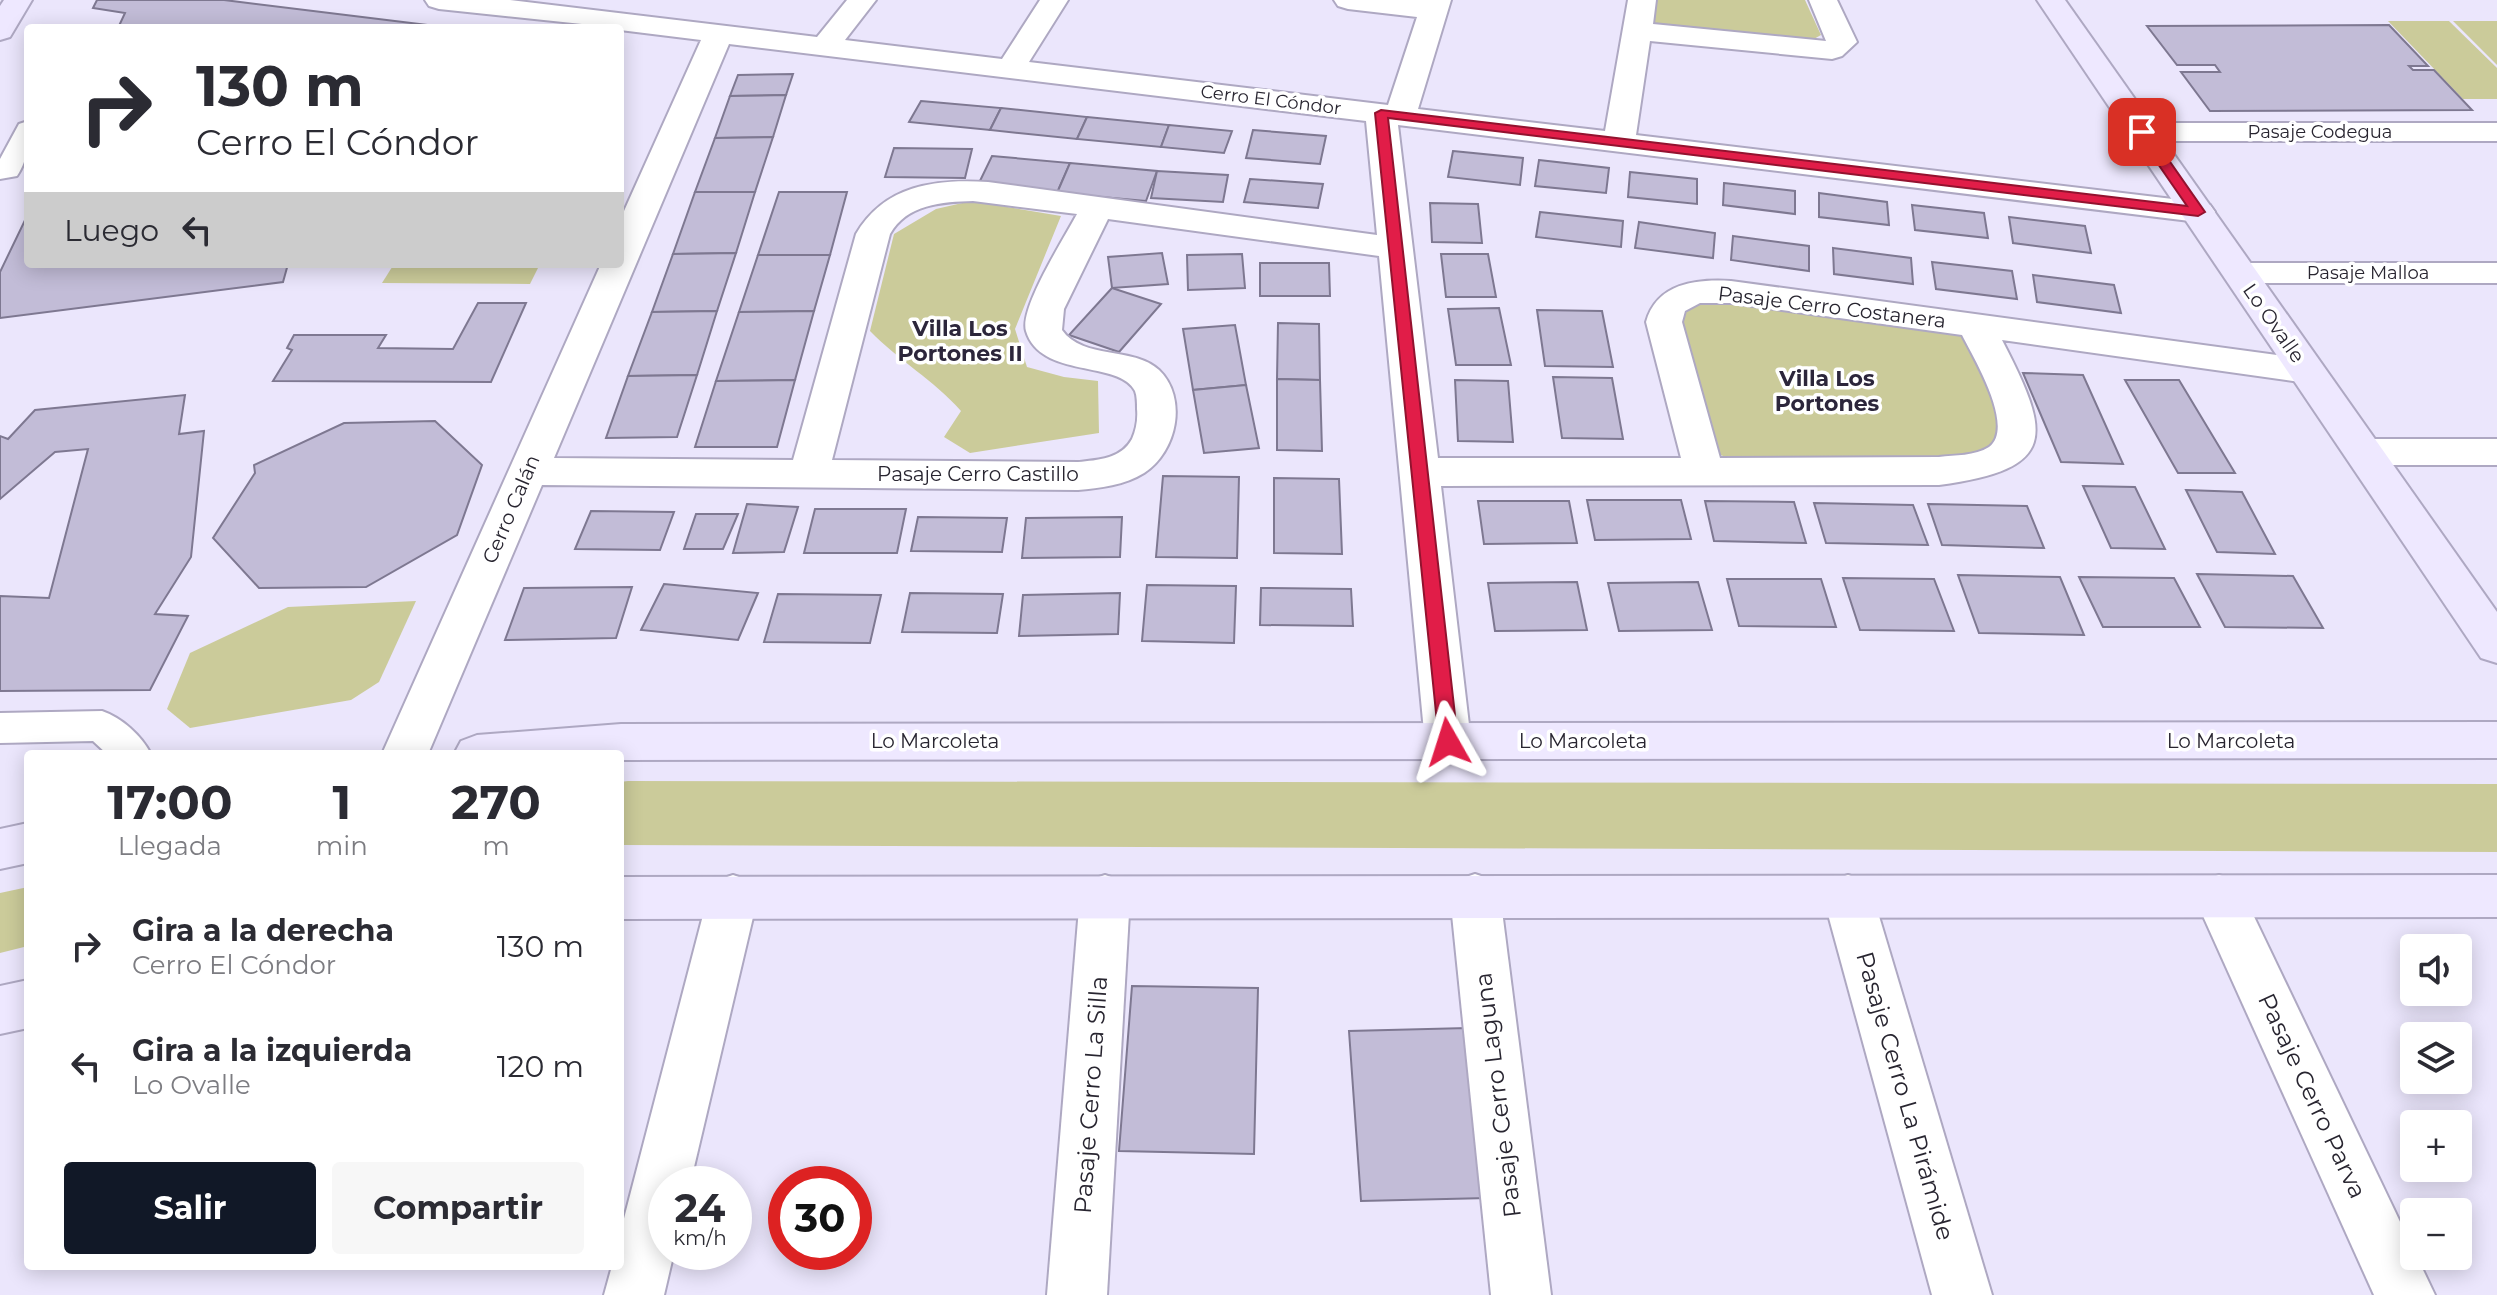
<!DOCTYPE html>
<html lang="es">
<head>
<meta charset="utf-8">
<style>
  :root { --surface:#fff; --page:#f7f7f7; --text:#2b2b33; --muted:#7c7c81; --accent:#111827 }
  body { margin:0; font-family:Montserrat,sans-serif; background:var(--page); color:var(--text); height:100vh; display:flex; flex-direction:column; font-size:30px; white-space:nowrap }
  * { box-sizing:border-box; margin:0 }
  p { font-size:26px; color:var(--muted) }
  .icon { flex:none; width:44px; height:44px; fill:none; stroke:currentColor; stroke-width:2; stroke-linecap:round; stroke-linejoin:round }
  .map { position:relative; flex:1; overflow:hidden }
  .side { position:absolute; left:24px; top:750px; width:600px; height:520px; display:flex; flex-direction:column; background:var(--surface); border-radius:8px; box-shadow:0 4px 20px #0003 }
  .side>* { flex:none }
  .guide { position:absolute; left:24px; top:24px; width:600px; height:244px; border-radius:8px; box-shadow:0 4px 20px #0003; background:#fff; color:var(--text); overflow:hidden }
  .controls { position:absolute; left:2400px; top:934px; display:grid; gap:16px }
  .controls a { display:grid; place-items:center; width:72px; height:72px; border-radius:8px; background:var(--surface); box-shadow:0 4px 20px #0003; font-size:40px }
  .speed { position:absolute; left:648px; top:1166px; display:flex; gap:16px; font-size:40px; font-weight:700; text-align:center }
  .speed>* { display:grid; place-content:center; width:104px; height:104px; border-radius:50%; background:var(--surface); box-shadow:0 4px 20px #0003; line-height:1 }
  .speed small { font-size:20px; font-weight:400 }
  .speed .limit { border:12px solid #d22; background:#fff; color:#111 }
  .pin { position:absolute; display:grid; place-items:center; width:68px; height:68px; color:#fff; margin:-34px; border-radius:16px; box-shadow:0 4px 12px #0006 }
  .me { position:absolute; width:88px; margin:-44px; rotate:354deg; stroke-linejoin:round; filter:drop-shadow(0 0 6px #0008) }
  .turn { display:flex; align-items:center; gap:28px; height:168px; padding:0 40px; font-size:36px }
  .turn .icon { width:104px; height:104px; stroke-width:2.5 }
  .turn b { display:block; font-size:56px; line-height:68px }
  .then { display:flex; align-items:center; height:76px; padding:0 40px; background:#0003; gap:16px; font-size:30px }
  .eta { display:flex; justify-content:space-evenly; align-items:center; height:136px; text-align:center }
  .eta b { font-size:48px; font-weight:700; line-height:56px }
  .action { display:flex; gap:16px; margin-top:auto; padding:16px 40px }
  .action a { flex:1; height:92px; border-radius:8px; background:var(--accent); color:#fff; font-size:32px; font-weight:700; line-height:92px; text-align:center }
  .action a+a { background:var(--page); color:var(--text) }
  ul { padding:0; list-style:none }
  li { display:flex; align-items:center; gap:24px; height:120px; padding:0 40px }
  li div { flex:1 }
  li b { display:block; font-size:30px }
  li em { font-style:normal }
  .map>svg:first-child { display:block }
  .green { fill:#cbcb9a }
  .building { fill:#c2bcd7; stroke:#7e7891; stroke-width:2 }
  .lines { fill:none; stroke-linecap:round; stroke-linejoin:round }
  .lane-casing { stroke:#aea8c2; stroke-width:4 }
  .street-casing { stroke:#aea8c2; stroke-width:4 }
  .secondary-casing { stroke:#aea8c2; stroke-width:4 }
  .lane { fill:#fff; fill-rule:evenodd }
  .street { fill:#fff; fill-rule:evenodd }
  .secondary { fill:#eee8ff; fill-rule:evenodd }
  .route { fill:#e11d48; stroke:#92132f; stroke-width:2 }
  .labels { text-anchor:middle; stroke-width:7; stroke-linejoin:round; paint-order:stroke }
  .far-street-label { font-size:18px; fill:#282530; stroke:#fff }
  .street-label { font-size:20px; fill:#282530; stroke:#fff }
  .neighbourhood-label { font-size:22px; font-weight:bold; fill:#2c263b; stroke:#fff }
  .near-street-label { font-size:24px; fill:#282530; stroke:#fff }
</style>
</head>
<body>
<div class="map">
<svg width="2497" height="1295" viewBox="0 0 2497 1295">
  <rect width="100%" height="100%" fill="#ebe6fc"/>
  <!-- green -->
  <g class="green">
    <polygon points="1654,0 1805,0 1821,35 1812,40 1661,26 1653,22"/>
    <polygon points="2388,21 2449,21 2497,68 2497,99 2463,99"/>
    <polygon points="2453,21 2497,21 2497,65"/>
    <path d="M 971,201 L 1061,216 L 1015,329 L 1027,367 L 1064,377 L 1098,381 L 1099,433 L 970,453 L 944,437 L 961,411 C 934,380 899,361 870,331 L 894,234 L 936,209 Z"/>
    <polygon points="394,264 540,264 530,284 382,283"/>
    <polygon points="1703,298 1963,331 2007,430 1981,457 1732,460 1714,452 1679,315"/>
    <polygon points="416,601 379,682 351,700 190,728 167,709 190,653 288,607"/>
    <polygon points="628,781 2497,784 2497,852 620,845 620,782"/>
    <polygon points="28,887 28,946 0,953 0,893"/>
  </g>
  <!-- building -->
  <g class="building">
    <polygon points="97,0 224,0 452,28 118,28 125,13 93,8"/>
    <polygon points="2389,25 2428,66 2409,66 2413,70 2434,70 2472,110 2210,111 2181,72 2220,72 2215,65 2177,65 2147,26"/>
    <polygon points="793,74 786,95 730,96 738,75"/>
    <polygon points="786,95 773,137 715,138 730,96"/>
    <polygon points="921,101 1001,108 990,130 909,122"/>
    <polygon points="1001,108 1087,117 1077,139 990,130"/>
    <polygon points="1087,117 1169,125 1161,147 1077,139"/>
    <polygon points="1169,125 1232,131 1224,153 1161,147"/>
    <polygon points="1253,130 1326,136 1320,164 1246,158"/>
    <polygon points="773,137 755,192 695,192 715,138"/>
    <polygon points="894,148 972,149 965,178 885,177"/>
    <polygon points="1453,151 1523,158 1520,185 1448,177"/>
    <polygon points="992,156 1070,163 1057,193 978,185"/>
    <polygon points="1539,160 1609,168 1606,193 1535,186"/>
    <polygon points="1070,163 1157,171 1146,201 1057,193"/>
    <polygon points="1157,171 1228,175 1223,202 1151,198"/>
    <polygon points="1630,172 1697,179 1697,204 1628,197"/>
    <polygon points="1250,179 1323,184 1318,208 1244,202"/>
    <polygon points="1724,183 1795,191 1795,214 1723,205"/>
    <polygon points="695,192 755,192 736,253 673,254"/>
    <polygon points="779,192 847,192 830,255 758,255"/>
    <polygon points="1819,193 1887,202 1889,225 1819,217"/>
    <polygon points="1430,203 1478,204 1482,243 1432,242"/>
    <polygon points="1912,205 1984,213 1988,238 1915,230"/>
    <polygon points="1540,212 1623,221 1621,247 1536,237"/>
    <polygon points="28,214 28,264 288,264 283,282 0,318 0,272"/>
    <polygon points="2009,217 2085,226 2091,253 2013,243"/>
    <polygon points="1639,222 1715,233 1713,258 1635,248"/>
    <polygon points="1733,236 1809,246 1809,271 1731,260"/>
    <polygon points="1833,248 1911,258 1913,284 1834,274"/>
    <polygon points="736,253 717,311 652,312 673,254"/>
    <polygon points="1162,253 1168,284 1112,288 1108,257"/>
    <polygon points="1242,254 1245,288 1188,290 1187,255"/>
    <polygon points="1441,254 1488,254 1496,297 1446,297"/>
    <polygon points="758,255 830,255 814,311 739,312"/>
    <polygon points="1932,262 2012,271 2017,299 1936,289"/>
    <polygon points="1260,263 1329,263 1330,296 1260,296"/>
    <polygon points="2033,275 2114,285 2121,313 2037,302"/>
    <polygon points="1112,288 1161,304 1119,352 1069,335"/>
    <polygon points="478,303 526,303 491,382 273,381 292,350 287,348 294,335 386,335 378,348 453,349"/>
    <polygon points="1499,308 1511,365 1456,365 1448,309"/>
    <polygon points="1537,310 1602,311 1613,367 1545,366"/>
    <polygon points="717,311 697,375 628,376 652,312"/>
    <polygon points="814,311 795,380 716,381 739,312"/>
    <polygon points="1278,323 1319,324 1320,380 1277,379"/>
    <polygon points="1235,325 1246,385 1193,390 1183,329"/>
    <polygon points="2023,373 2083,375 2123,464 2061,462"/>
    <polygon points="697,375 677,437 606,438 628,376"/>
    <polygon points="1553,377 1612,378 1623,439 1562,438"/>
    <polygon points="1277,379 1320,380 1322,451 1277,450"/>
    <polygon points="795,380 777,447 695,447 716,381"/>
    <polygon points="1455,380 1508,381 1513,442 1458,441"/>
    <polygon points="2125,380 2179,380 2235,473 2178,473"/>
    <polygon points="1246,385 1259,448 1204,453 1193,390"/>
    <polygon points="185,395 179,434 204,431 191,557 155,614 188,616 150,690 0,691 0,596 49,598 88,449 55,452 0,499 0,436 8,439 35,410"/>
    <polygon points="435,421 482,465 457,535 366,587 259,588 213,538 255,473 254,465 344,423"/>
    <polygon points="1163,476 1239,477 1237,558 1156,557"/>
    <polygon points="1274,478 1339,479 1342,554 1274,553"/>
    <polygon points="2083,486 2135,487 2165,549 2111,548"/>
    <polygon points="2186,490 2242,492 2275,554 2217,552"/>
    <polygon points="1587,500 1681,500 1691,539 1595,540"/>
    <polygon points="1478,501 1569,501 1577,543 1484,544"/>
    <polygon points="1705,501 1794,502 1806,543 1714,541"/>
    <polygon points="1814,503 1913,505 1928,545 1826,543"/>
    <polygon points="747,504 798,507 784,552 733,553"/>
    <polygon points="1928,504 2027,506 2044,548 1942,545"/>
    <polygon points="815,509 906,509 897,553 804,553"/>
    <polygon points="591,511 674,512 660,550 575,549"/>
    <polygon points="696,514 738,514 723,549 684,549"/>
    <polygon points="918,517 1007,518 1002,552 911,551"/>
    <polygon points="1122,517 1120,557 1022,558 1026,518"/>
    <polygon points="2197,574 2293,576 2323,628 2225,627"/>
    <polygon points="1958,575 2060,577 2084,635 1979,633"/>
    <polygon points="2079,577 2174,578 2200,627 2103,627"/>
    <polygon points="1843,578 1934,579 1954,631 1860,630"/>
    <polygon points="1727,579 1821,579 1836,627 1739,626"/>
    <polygon points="1577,582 1587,630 1495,631 1488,583"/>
    <polygon points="1698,582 1712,630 1619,631 1608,583"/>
    <polygon points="664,584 758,593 738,640 641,630"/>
    <polygon points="1147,585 1236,586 1234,643 1142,641"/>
    <polygon points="632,587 616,638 505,640 524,588"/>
    <polygon points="1261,588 1351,589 1353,626 1260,625"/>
    <polygon points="910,593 1003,594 997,633 902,632"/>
    <polygon points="1120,593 1118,634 1019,636 1023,595"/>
    <polygon points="778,594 881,595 870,643 764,642"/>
    <polygon points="1132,986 1258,988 1254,1154 1119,1151"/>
    <polygon points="1467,1028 1488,1198 1361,1201 1349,1031"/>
  </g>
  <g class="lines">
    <!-- lane casing -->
    <g class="lane-casing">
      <g id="lane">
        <path d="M 28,121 C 28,142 29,158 17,176 L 0,179 L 0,159 L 19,124 Z"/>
        <path d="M 102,711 C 122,718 141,735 151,754 L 107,754 L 93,741 L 0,743 L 0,713 Z"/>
      </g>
    </g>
    <!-- street casing -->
    <g class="street-casing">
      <g id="street">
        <path d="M 425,0 L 510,0 L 817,37 L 847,0 L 876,0 L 845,40 L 1002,59 L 1040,0 L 1068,0 L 1029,62 L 1388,105 L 1417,17 L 1348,9 L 1338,6 L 1334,0 L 1451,0 L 1418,109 L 1605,131 L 1628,0 L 1656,0 L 1653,24 L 1826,41 L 1809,0 L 1837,0 L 1857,42 L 1842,56 L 1832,59 L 1650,41 L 1636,135 L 2198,202 L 2210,205 L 2215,212 L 2210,219 L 2198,222 L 1398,125 L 1438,458 L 1681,458 L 1646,322 C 1657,283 1696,279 1731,281 L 2307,359 L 2320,363 L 2326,371 L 2320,379 L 2307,383 L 2002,340 C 2051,435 2059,469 1939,485 L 1441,486 L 1471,742 L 1464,755 L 1448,760 L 1432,755 L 1425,742 L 1379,256 L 1108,219 L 1064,309 L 1062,330 C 1083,360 1133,346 1159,370 C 1188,398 1177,452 1144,473 C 1125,485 1100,488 1078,490 L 542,485 L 428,754 L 382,754 L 601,264 L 620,264 L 620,220 L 701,40 L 620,30 L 620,28 L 439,9 L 429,6 ZM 729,44 L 1366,121 L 1377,235 L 988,182 C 935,179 885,185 856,234 L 793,460 L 554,458 ZM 973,201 L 1077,214 C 1065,237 1019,308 1026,331 C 1040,379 1120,360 1135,391 C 1137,396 1137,403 1137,409 C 1138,419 1136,430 1132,439 C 1121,459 1098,460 1078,462 L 832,460 L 890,234 C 907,204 942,202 973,201 ZM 1700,303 L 1731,303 L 1962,335 C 1973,357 2016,427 1989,447 C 1975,456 1955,455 1939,457 L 1720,458 L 1682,322 L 1685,311 Z"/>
        <polygon points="2142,123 2497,123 2497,141 2142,141 2131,139 2126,132 2131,125"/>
        <polygon points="2240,263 2497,263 2497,283 2240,283 2228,280 2223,273 2228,266"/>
        <polygon points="2364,439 2497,439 2497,465 2364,465 2350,461 2344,452 2350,443"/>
        <polygon points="1475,874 1493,880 1500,895 1551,1295 1491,1295 1450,895 1457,880"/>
        <polygon points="733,875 751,881 758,896 690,1184 666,1184 666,1252 674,1252 664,1295 604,1295 612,1266 620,1266 620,1234 708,896 715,881"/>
        <polygon points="1105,875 1123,881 1130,896 1107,1295 1047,1295 1080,896 1087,881"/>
        <polygon points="1848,875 1866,881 1873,896 1992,1295 1932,1295 1823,896 1830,881"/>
        <polygon points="2219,875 2237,881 2435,1295 2374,1295 2194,896 2201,881"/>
      </g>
    </g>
    <!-- secondary casing -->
    <g class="secondary-casing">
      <g id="secondary">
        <polygon points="4,0 32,0 10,37 0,40 0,6"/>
        <polygon points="2037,0 2065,0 2497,612 2497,663 2481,658"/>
        <polygon points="2497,722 2497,758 620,760 620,754 454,754 461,741 477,735 621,724"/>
        <polygon points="28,823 28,863 0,869 0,829"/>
        <polygon points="2497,875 2497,917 620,919 620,877"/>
        <polygon points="28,980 28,1028 0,1034 0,986"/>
      </g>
    </g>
    <!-- lane -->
    <use href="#lane" class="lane"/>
    <!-- street -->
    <use href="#street" class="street"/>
    <!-- secondary -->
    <use href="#secondary" class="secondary"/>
  </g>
  <!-- route -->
  <polygon class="route" points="1381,110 2187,206 2136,132 2142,128 2147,129 2205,212 2198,216 1388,118 1458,742 1455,747 1441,747 1439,742 1375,113"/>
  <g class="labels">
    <!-- far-street labels -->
    <g class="far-street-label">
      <text transform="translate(1271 100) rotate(7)" y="6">Cerro El Cóndor</text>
      <text x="2320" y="138">Pasaje Codegua</text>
      <text x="2368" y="279">Pasaje Malloa</text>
    </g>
    <!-- street labels -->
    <g class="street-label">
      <text transform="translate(1832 307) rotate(7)" y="7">Pasaje Cerro Costanera</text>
      <text transform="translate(2274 323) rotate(55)" y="7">Lo Ovalle</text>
      <text x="978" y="481">Pasaje Cerro Castillo</text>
      <text transform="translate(511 509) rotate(-67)" y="7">Cerro Calán</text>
      <text x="935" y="748">Lo Marcoleta</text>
      <text x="1583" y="748">Lo Marcoleta</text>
      <text x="2231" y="748">Lo Marcoleta</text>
    </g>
    <!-- neighbourhood labels -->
    <g class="neighbourhood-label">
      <text x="960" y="336">Villa Los<tspan x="960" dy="25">Portones II</tspan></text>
      <text x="1827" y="386">Villa Los<tspan x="1827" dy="25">Portones</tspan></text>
    </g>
    <!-- near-street labels -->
    <g class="near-street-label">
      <text transform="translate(1091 1095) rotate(-86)" y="8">Pasaje Cerro La Silla</text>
      <text transform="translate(1498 1095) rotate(-97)" y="8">Pasaje Cerro Laguna</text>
      <text transform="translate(1905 1096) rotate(74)" y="8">Pasaje Cerro La Pirámide</text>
      <text transform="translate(2312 1096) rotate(65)" y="8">Pasaje Cerro Parva</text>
    </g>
  </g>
</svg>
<div class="controls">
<a><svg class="icon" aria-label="sound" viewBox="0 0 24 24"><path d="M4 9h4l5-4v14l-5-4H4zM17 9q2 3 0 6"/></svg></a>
<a><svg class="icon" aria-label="layers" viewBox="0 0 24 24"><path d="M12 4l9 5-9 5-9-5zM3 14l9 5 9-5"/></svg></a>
<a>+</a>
<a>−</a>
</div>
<div class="speed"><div>24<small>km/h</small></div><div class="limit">30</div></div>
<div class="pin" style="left:2142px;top:132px;background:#d93025"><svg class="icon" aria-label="arrive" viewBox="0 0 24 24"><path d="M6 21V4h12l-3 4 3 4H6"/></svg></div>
<svg class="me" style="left:1448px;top:742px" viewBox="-20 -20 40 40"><path d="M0-17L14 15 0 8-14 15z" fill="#e11d48" stroke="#fff" stroke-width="4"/></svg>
<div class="guide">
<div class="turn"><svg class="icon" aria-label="right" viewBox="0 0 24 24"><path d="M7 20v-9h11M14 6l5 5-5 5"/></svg><div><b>130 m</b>Cerro El Cóndor</div></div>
<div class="then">Luego<svg class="icon" aria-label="left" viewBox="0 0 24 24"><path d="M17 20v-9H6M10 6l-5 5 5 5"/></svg></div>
</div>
<section class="side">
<div class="eta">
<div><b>17:00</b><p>Llegada</p></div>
<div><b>1</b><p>min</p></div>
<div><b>270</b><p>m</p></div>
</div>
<ul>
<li><svg class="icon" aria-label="right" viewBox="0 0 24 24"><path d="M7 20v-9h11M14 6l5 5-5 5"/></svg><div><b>Gira a la derecha</b><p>Cerro El Cóndor</p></div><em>130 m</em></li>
<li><svg class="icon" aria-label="left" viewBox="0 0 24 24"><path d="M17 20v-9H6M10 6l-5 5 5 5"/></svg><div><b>Gira a la izquierda</b><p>Lo Ovalle</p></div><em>120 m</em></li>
</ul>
<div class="action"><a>Salir</a><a>Compartir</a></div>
</section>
</div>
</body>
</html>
